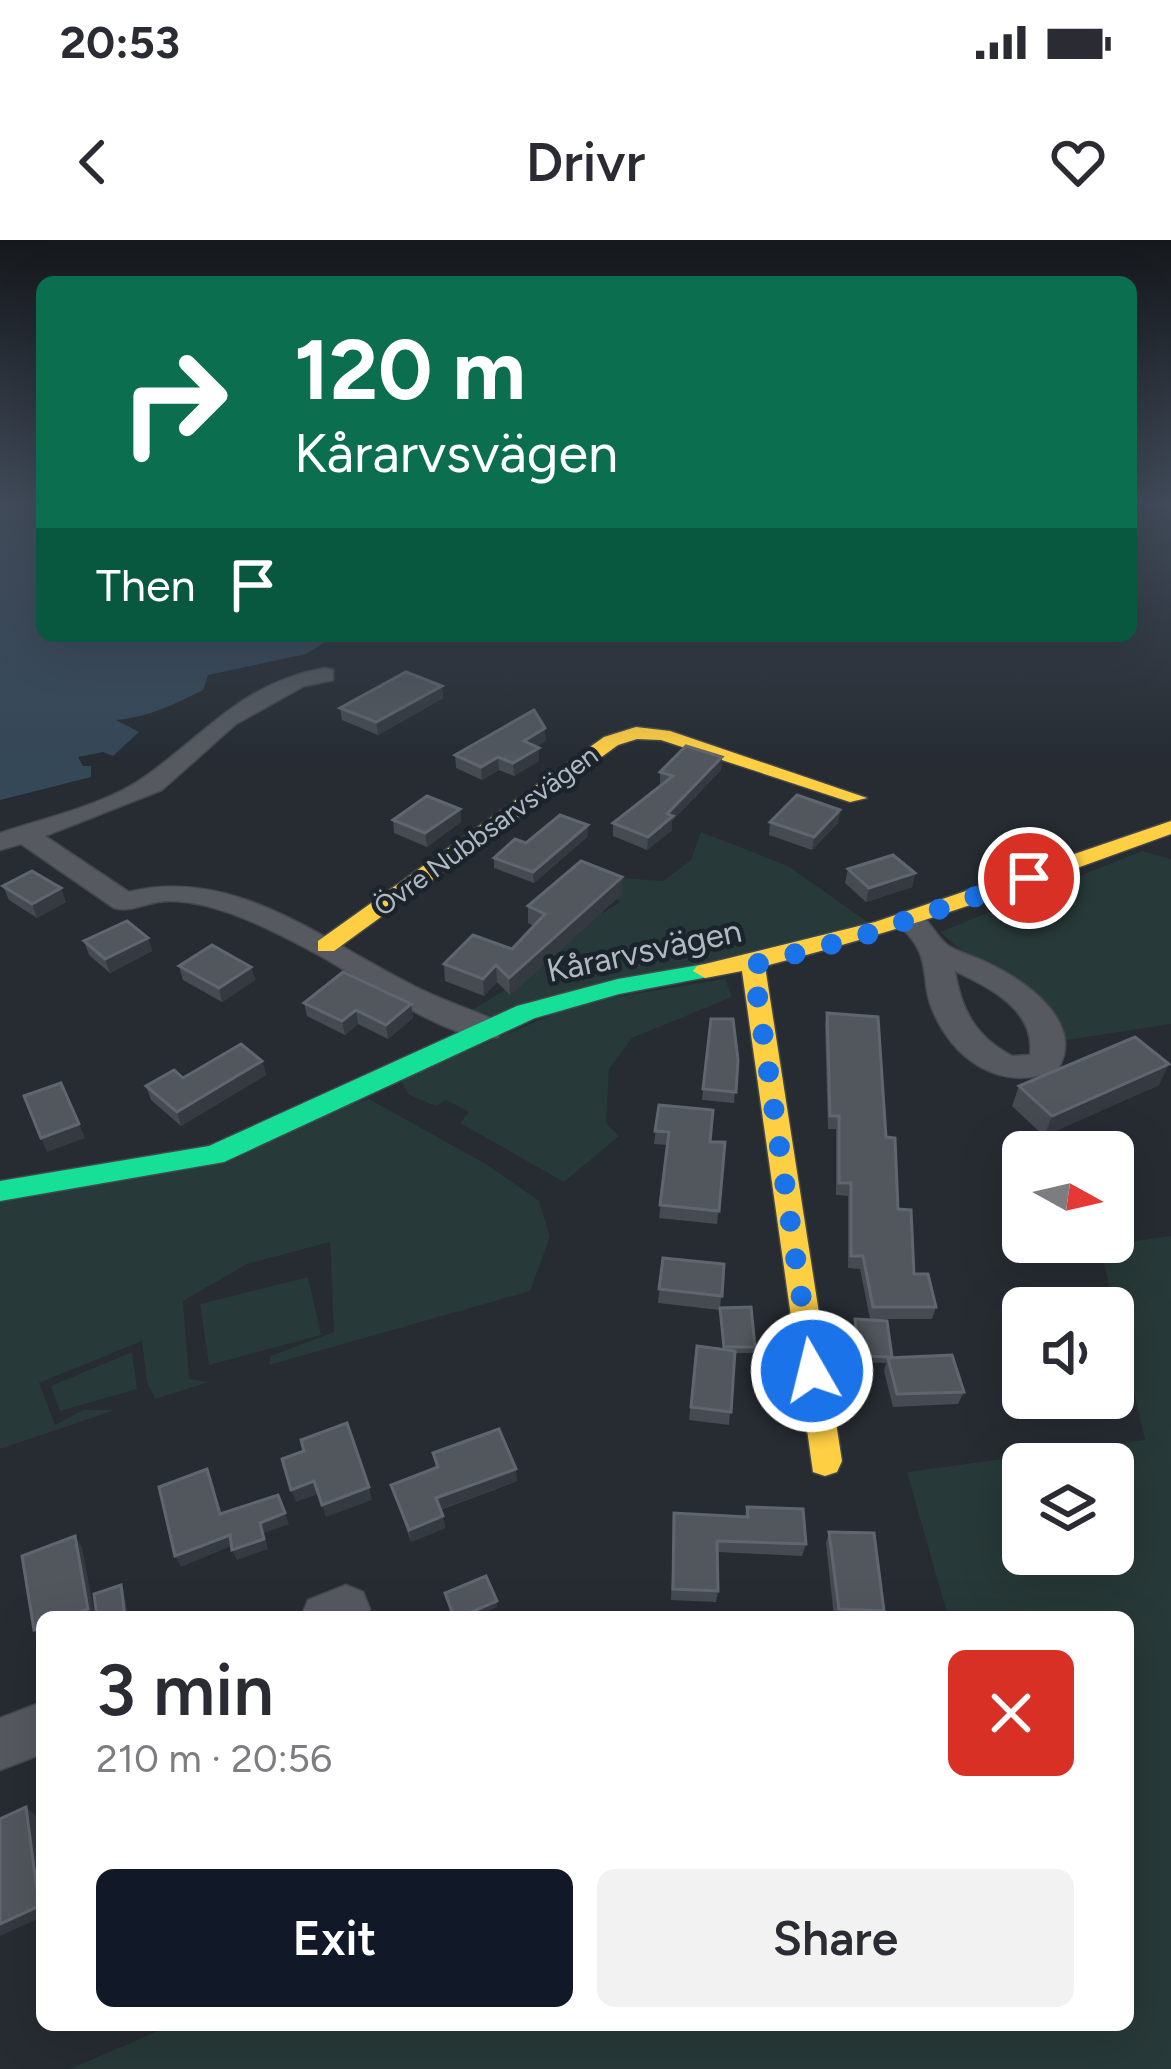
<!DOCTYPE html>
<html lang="en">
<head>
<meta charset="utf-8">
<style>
  :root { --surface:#fff; --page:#f2f2f3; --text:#2b2b33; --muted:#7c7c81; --accent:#111827 }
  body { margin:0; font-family:Figtree,sans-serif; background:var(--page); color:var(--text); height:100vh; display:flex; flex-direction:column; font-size:45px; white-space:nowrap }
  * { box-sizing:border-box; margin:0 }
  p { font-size:39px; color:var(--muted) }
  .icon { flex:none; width:66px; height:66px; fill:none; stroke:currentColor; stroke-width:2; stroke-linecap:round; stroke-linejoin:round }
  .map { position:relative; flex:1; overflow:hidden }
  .details { position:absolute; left:36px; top:1371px; width:1098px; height:420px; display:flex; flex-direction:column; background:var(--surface); border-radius:18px; box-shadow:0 12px 48px #0002 }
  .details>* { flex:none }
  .guide { position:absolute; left:36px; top:36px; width:1101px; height:366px; border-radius:18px; box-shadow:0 12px 48px #0002; background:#0b6e4f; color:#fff; overflow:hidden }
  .needle { width:78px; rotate:98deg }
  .fabs { position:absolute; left:1002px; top:891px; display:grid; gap:24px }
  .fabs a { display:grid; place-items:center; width:132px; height:132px; border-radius:18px; background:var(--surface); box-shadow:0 12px 48px #0002; font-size:60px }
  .pin { position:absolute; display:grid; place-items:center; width:102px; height:102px; color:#fff; margin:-51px; border:6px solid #fff; border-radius:50%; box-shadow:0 3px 12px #0007 }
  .me { position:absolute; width:132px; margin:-66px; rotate:352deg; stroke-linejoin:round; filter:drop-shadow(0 0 9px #0008) }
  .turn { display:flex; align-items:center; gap:42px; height:252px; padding:0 60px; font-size:54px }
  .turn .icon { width:156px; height:156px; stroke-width:2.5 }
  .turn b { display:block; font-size:84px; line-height:102px }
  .then { display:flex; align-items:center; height:114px; padding:0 60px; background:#0003; gap:24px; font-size:45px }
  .round { display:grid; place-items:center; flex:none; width:126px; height:126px; border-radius:18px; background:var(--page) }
  .overview { display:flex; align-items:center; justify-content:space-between; height:204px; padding:0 60px }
  h1 { font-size:72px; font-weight:600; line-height:90px }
  .cta { display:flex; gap:24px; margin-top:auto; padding:24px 60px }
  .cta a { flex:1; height:138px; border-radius:18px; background:var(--accent); color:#fff; font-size:48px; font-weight:600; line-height:138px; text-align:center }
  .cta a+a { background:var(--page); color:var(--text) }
  .status { display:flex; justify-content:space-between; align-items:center; height:84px; padding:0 60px; background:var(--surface); direction:ltr }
  .status svg { height:33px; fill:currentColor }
  header { display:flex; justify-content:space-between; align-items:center; height:156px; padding:0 60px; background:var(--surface); font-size:54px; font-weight:600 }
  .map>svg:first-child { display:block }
  .green { fill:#273938; fill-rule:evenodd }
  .water { fill:#354858 }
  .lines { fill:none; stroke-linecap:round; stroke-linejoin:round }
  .street-casing { stroke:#44484d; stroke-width:3 }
  .fast-casing { stroke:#44484d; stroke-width:3 }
  .slow-casing { stroke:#44484d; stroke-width:3 }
  .street { fill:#565a60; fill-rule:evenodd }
  .fast { fill:#16e098; fill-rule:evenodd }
  .slow { fill:#ffcf43; fill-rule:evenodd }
  .wall { fill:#464b51 }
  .shaded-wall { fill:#343a3f }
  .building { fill:#51575d; stroke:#60666d; stroke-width:3 }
  .route { stroke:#1a73e8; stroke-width:21; stroke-dasharray:0 37.8 }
  .labels { text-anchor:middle; stroke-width:9; stroke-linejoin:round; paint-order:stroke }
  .far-street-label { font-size:27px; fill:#b0b9c3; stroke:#1b232b }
  .street-label { font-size:33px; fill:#b0b9c3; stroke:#1b232b }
</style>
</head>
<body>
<div class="status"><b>20:53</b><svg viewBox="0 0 49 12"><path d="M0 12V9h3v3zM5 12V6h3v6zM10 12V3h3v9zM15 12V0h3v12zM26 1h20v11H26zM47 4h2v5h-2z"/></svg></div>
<header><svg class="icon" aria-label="back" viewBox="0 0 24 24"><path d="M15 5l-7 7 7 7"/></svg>Drivr<svg class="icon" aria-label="heart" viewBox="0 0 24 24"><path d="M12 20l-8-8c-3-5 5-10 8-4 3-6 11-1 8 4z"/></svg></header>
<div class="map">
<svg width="1171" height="1829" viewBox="0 0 1171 1829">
  <rect width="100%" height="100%" fill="#262c32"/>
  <!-- green -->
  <g class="green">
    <polygon points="701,592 788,626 869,683 483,779 472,770 531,734 589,681 620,662 604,653 611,637 663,641 691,620"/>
    <polygon points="1142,611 1171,619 1171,784 1067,800 940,692"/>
    <polygon points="725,739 732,757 632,798 609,829 606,883 619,896 564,942 460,883 469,872 446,860 436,866 409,855 400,840 579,763"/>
    <polygon points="369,859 486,924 539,961 550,997 530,1051 269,1125 271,1116 334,1092 330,1002 247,1024 183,1061 189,1139 209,1142 155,1159 147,1142 142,1101 39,1143 55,1185 83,1170 115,1170 0,1209 0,962"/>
    <path d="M 1171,996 L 1171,1829 L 70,1829 L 172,1785 L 1128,1785 L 1128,1377 L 948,1377 L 907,1232 L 1145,1200 L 1100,1006 ZM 1113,1224 L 1113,1314 L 1023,1314 L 1023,1224 Z"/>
    <polygon points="308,1037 321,1095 209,1125 200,1064"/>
    <polygon points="132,1112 137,1149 60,1171 51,1146"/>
  </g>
  <!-- water -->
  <path class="water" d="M 0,262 L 42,262 L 42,396 L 335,396 L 306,414 L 208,435 L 203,450 C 170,466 152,476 116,480 L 139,492 L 113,516 L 103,512 L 78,517 L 83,526 L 91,526 L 91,537 L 0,560 Z"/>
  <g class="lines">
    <!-- street casing -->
    <g class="street-casing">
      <g id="street">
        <path d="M 325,428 L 333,430 L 333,440 L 304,446 L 236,484 L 162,550 L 45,596 L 129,652 C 234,626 322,700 412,745 C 439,759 469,769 498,781 L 502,789 L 498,797 C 456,808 354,733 315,713 C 274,691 215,660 168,661 C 149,661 133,673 114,668 L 21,604 L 0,610 L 0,593 C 47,577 106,565 146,536 C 209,491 242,443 325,428 Z"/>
        <path d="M 911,671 C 929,676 932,691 945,703 C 955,712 975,716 988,723 C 1024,740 1086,782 1058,829 C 1003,855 951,820 931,766 C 924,749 927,728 919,711 C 914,699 903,690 896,680 ZM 955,731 C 990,748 1036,770 1030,815 L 1012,816 C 976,797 961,770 955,731 Z"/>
        <polygon points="346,1345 363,1352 370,1369 367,1377 301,1377 308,1360"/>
        <polygon points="42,1462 42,1514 0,1530 0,1478"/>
      </g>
    </g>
    <!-- fast casing -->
    <g class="fast-casing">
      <polygon id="fast" points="705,724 717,731 713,736 619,754 535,778 224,922 0,961 0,941 209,906 517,766 618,739"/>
    </g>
    <!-- slow casing -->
    <g class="slow-casing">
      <g id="slow">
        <polygon points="636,487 670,491 867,558 850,562 661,500 637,499 618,505 334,711 318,711 318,701 604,497"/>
        <path d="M 1171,581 L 1171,594 C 1037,643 903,691 765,726 L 842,1221 L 837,1232 L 825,1236 L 813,1232 L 742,731 L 705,738 L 693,731 L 697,726 L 875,682 Z"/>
      </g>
    </g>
    <!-- street -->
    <use href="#street" class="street"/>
    <!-- fast -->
    <use href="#fast" class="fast"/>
    <!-- slow -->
    <use href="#slow" class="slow"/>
  </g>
  <!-- wall -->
  <g class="wall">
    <polygon points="442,446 443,458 378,495 342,480 340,468"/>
    <polygon points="546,501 536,507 539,508 539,521 514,536 499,530 482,540 456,528 455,515"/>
    <polygon points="722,517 721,530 672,581 672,590 647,610 613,596 613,583 660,545 660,532"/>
    <polygon points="460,569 461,582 427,607 394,593 393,580"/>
    <polygon points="840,570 838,583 812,610 769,595 770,582"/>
    <polygon points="588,596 534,643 494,628 494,618 526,603"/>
    <polygon points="848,629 915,633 912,647 866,662 845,643"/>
    <polygon points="3,646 66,662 37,678 9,660"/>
    <polygon points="622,654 510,755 497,742 484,756 445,741 444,724 512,709 534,686 528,683 528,666"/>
    <polygon points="148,698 152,711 110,733 89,715 84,701"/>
    <polygon points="179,726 251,727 255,740 222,762 183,740"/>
    <polygon points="304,763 411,764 413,778 388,799 358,784 345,795 307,776"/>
    <polygon points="827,773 886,897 898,969 914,1034 936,1067 932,1079 870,1079 860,1029 848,1028 848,956 836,955 836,889 828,889 825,785"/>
    <polygon points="711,779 738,820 734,863 702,860"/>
    <polygon points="262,821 266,835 181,886 151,860 146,846"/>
    <polygon points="1159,845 1044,896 1012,866 1019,846"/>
    <polygon points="659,865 710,902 725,902 717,984 659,978 668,905 654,904"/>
    <polygon points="663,1018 724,1024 720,1070 658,1063"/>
    <polygon points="720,1068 755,1107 754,1113 735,1113 729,1185 689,1180 697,1106 723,1109"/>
    <polygon points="855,1079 892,1117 964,1152 958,1164 893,1167 884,1131 886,1123 857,1122 853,1086"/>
    <polygon points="433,1213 517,1241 440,1270 445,1288 411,1302 391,1245 436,1228"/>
    <polygon points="747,1267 806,1304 802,1316 718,1312 718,1351 716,1362 671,1360 674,1273 745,1276"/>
    <polygon points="829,1292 884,1371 881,1377 834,1377 826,1303"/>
  </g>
  <!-- shaded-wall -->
  <g class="shaded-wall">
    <polygon points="442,446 443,458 378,495 376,482"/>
    <polygon points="545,488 546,501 524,514 524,501"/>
    <polygon points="539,508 539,521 514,536 513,523"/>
    <polygon points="498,517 499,530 482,540 481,527"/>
    <polygon points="722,517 721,530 672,581 672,590 647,610 648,597"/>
    <polygon points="460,569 461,582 427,607 425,593"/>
    <polygon points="840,570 838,583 812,610 814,597"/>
    <polygon points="588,585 588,596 534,643 533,632"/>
    <polygon points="915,633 912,647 866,662 869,648"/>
    <polygon points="622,637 622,654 510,755 509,738"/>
    <polygon points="61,648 66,662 37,678 32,664"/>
    <polygon points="148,698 152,711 110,733 105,719"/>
    <polygon points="496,725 497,742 484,756 483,739"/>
    <polygon points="251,727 255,740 222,762 219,748"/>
    <polygon points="411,764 413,778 388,799 386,785"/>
    <polygon points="356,770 358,784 345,795 342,781"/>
    <polygon points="262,821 266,835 181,886 177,872"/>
    <polygon points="1169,824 1159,845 1044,896 1052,876"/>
    <polygon points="79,884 85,898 47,912 41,898"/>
    <polygon points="516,1229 517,1241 438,1270 436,1258"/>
    <polygon points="314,1241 318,1254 296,1262 291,1250"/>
    <polygon points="369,1247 372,1260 326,1277 322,1265"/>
    <polygon points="285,1273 289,1284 264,1293 268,1309 237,1320 232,1310 260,1283"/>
    <polygon points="443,1276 445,1288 411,1302 409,1290"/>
    <polygon points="230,1295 234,1305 181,1327 175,1316"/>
    <polygon points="75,1296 82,1307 95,1377 67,1377"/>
    <polygon points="121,1345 124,1351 128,1377 125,1377"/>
    <polygon points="497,1361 497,1367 474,1377 460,1377"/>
    <polygon points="42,1387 42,1401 34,1390"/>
    <polygon points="26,1567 36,1576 42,1621 42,1677 0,1696 0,1684"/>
  </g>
  <!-- building -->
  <g class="building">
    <polygon points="406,432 442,446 376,482 340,468"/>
    <polygon points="534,470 545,488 524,501 539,508 513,523 498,517 481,527 455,515"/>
    <polygon points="686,506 722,517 667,574 673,576 648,597 613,583 673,536 660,532"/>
    <polygon points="797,555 840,570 814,597 770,582"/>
    <polygon points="427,556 460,569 425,593 393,580"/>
    <polygon points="560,575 588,585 533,632 494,618 515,599 526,603"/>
    <polygon points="893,615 915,633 869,648 848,629"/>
    <polygon points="581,621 622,637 509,738 496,725 483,739 444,724 473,695 512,709 545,674 528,666"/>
    <polygon points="32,631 61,648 32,664 3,646"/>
    <polygon points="127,681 148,698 105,719 84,701"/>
    <polygon points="212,705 251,727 219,748 179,726"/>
    <polygon points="343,732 411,764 386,785 356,770 342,781 304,763"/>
    <polygon points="827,773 878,777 886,897 895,898 898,969 911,970 914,1034 928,1034 936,1067 873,1067 863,1016 851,1016 851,943 839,943 839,876 830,876"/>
    <polygon points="711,779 733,779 738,820 736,852 703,849"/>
    <polygon points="1135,797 1169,824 1052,876 1019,846"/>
    <polygon points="241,804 262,821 177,872 146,846 174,830 183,838"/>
    <polygon points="61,843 79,884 41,898 24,856"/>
    <polygon points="659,865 713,870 710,902 725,902 719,971 660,965 669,892 655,891"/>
    <polygon points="663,1018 724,1024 722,1056 659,1049"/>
    <polygon points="751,1067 755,1107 724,1107 720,1068"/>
    <polygon points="855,1079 887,1081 892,1117 859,1116"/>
    <polygon points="697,1106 735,1111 731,1172 691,1167"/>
    <polygon points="952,1115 964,1152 897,1154 888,1118"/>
    <polygon points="347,1183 369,1247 322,1265 314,1241 291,1250 282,1219 304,1211 301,1200"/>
    <polygon points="499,1189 516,1229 436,1258 443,1276 409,1290 391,1245 438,1227 433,1213"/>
    <polygon points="207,1229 220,1274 278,1255 285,1273 260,1283 264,1299 232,1310 230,1295 175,1316 159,1247"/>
    <polygon points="747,1267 803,1269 806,1304 717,1301 718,1351 673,1349 674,1273 748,1277"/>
    <polygon points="829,1292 874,1293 884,1371 839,1369"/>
    <polygon points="75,1296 88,1369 67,1377 42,1377 42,1387 34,1390 22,1316"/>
    <polygon points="486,1336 497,1361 460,1377 454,1377 445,1353"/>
    <polygon points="121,1345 125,1377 97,1377 94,1354"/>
    <polygon points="26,1567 39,1666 0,1684 0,1579"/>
  </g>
  <!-- sky -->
  <linearGradient id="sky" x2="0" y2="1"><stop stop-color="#15181c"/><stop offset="0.51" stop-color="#414b5a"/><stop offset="1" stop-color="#414b5a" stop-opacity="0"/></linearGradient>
  <rect width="1171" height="518" fill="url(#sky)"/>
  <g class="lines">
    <!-- route -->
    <polyline class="route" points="812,1131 753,725 862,696 1029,638"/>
  </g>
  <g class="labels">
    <!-- far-street labels -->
    <g class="far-street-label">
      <text transform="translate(486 591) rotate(-36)" y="9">Övre Nubbsarvsvägen</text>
    </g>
    <!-- street labels -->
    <g class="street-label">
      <text transform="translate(644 710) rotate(-12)" y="12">Kårarvsvägen</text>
    </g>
  </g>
</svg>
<div class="fabs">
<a><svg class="needle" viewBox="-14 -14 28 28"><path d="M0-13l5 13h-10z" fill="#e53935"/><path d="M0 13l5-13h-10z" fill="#7c7c81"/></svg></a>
<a><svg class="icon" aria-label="sound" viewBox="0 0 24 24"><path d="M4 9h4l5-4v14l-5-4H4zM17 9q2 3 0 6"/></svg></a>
<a><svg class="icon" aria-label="layers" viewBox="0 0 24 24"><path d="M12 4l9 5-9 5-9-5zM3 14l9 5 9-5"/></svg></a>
</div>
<div class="pin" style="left:1029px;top:638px;background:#d93025"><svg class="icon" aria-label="arrive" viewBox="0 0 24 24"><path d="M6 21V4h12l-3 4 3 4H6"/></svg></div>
<svg class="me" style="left:812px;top:1131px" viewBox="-20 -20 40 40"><circle r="17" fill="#1a73e8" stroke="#fff" stroke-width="3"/><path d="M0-11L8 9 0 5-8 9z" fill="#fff"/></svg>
<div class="guide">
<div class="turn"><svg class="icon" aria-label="right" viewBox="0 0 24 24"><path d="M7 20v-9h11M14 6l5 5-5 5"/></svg><div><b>120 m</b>Kårarvsvägen</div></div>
<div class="then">Then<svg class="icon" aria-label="arrive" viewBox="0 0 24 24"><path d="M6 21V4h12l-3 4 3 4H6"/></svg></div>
</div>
<section class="details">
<div class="overview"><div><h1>3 min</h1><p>210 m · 20:56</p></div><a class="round" style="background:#d93025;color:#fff"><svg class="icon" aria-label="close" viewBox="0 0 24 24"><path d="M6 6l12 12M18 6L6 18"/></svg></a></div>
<div class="cta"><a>Exit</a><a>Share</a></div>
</section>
</div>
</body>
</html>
